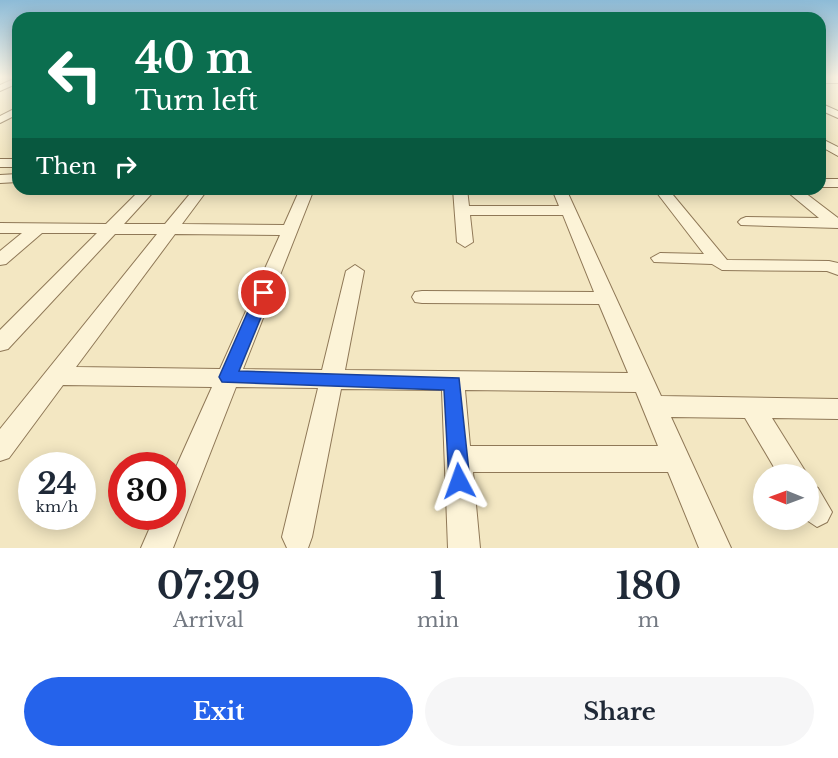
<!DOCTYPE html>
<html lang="en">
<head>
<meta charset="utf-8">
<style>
  :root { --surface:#fff; --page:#f6f6f7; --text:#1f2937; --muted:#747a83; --accent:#2563eb }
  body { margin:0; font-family:"Libre Baskerville",serif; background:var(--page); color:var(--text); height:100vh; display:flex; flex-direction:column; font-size:22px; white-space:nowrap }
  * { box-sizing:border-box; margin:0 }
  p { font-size:20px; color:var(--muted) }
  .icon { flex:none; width:33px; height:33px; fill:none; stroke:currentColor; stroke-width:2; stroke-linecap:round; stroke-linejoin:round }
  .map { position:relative; height:548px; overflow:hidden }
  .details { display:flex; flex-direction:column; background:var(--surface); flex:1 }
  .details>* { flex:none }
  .banner { position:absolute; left:12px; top:12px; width:814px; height:183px; border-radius:18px; box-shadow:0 3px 15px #0003; background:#0b6e4f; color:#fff; overflow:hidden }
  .needle { width:39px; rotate:271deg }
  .fabs { position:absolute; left:753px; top:464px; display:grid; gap:12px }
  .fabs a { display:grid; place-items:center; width:66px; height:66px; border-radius:50%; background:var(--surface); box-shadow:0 3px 15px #0003; font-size:30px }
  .speed { position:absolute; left:18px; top:452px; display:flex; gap:12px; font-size:30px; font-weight:700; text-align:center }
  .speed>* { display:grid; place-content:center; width:78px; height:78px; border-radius:50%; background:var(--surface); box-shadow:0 3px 15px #0003; line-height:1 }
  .speed small { font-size:15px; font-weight:400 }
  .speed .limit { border:9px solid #d22; background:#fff; color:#111 }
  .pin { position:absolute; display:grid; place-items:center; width:51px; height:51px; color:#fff; margin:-26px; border:3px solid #fff; border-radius:50%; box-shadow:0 2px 6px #0007 }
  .me { position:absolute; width:66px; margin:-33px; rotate:356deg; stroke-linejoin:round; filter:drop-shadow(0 0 4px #0008) }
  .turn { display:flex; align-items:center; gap:21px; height:126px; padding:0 24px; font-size:27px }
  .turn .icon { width:78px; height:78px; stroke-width:2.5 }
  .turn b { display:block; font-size:42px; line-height:51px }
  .then { display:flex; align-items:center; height:57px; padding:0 24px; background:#0003; gap:12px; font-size:22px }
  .eta { display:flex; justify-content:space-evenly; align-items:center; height:102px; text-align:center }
  .eta b { font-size:36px; font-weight:700; line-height:42px }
  .action { display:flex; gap:12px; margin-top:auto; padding:12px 24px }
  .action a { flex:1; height:69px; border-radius:36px; background:var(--accent); color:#fff; font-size:24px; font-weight:700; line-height:69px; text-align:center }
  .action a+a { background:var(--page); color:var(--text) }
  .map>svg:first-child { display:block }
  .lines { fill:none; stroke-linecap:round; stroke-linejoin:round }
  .minor-casing { stroke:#8f7857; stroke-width:2 }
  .minor { fill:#fcf3d7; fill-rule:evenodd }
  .route { fill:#2563eb; stroke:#184099; stroke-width:1.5 }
</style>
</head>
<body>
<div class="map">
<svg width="838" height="548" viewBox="0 0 838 548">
  <rect width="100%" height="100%" fill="#f3e7c2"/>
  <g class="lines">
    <!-- minor casing -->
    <g class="minor-casing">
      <g id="minor">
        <polygon points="18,77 18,83 0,91 0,85"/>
        <rect x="820" y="77" width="18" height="6"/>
        <polygon points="820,103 838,111 838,118 820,110"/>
        <polygon points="18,107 18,114 0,123 0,116"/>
        <polygon points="820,138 838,147 838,156 820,146"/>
        <rect x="0" y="159" width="18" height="8"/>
        <polygon points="18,174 18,182 0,183 0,175"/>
        <rect x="820" y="179" width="18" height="8"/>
        <path d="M 141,189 L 156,189 L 124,224 L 165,224 L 194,189 L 208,189 L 182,224 L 284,225 L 300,189 L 314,189 L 243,369 L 322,370 L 346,271 L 355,265 L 364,271 L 345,370 L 628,373 L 599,304 L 422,303 L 415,302 L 412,297 L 415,292 L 422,291 L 594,292 L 563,215 L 470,215 L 473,242 L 465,247 L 457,242 L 453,189 L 467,189 L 469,206 L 559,206 L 552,189 L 566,189 L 661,396 L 838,399 L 838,419 L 772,418 L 807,474 L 778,474 L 745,418 L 671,417 L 731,548 L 699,548 L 668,472 L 473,472 L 480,548 L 448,548 L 442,390 L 341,389 L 312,537 L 308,548 L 287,548 L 282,537 L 318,388 L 236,387 L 173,548 L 141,548 L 155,516 L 172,516 L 172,476 L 212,387 L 63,385 L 9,458 L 0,461 L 0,429 L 157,234 L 115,234 L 8,349 L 0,351 L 0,330 L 97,233 L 42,233 L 6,264 L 0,265 L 0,251 L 22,233 L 0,233 L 0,223 L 106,224 ZM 175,234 L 280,235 L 220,369 L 76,367 ZM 465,390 L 636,392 L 658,446 L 470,446 Z"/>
        <polygon points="654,189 668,189 727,260 829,261 838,263 838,275 827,271 722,270 712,264 654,262 651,258 660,253 704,254"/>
        <polygon points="784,189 800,189 838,218 838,228 741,225 738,222 741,219 746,217 819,218"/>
        <polygon points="808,484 818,488 832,512 827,522 817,527 805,519 808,519"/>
      </g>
    </g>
    <!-- minor -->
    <use href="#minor" class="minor"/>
  </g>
  <!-- sky -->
  <linearGradient id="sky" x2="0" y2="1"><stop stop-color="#8dbbd7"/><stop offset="0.5" stop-color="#faf4e4"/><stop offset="1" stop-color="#faf4e4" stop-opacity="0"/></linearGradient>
  <rect width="838" height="154" fill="url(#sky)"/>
  <!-- route -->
  <polygon class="route" points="264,288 271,293 239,371 459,378 470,481 467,488 459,492 452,488 449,481 444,390 222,382 219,377 256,293"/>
</svg>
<div class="fabs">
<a><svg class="needle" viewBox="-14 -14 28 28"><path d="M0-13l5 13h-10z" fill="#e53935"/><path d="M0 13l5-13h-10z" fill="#747a83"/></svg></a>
</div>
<div class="speed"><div>24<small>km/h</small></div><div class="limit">30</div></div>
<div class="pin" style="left:264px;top:293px;background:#d93025"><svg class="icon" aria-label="arrive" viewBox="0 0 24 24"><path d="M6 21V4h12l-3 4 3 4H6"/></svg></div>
<svg class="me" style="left:459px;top:481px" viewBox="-20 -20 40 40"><path d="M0-17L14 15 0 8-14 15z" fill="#2563eb" stroke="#fff" stroke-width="4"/></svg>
<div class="banner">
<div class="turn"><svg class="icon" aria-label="left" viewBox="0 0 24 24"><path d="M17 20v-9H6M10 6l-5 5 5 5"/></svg><div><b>40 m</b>Turn left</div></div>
<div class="then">Then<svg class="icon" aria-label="right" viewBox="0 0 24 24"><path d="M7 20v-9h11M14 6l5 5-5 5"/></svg></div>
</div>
</div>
<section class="details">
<div class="eta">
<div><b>07:29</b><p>Arrival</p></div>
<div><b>1</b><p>min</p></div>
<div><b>180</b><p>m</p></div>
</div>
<div class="action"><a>Exit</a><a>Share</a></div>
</section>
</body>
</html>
